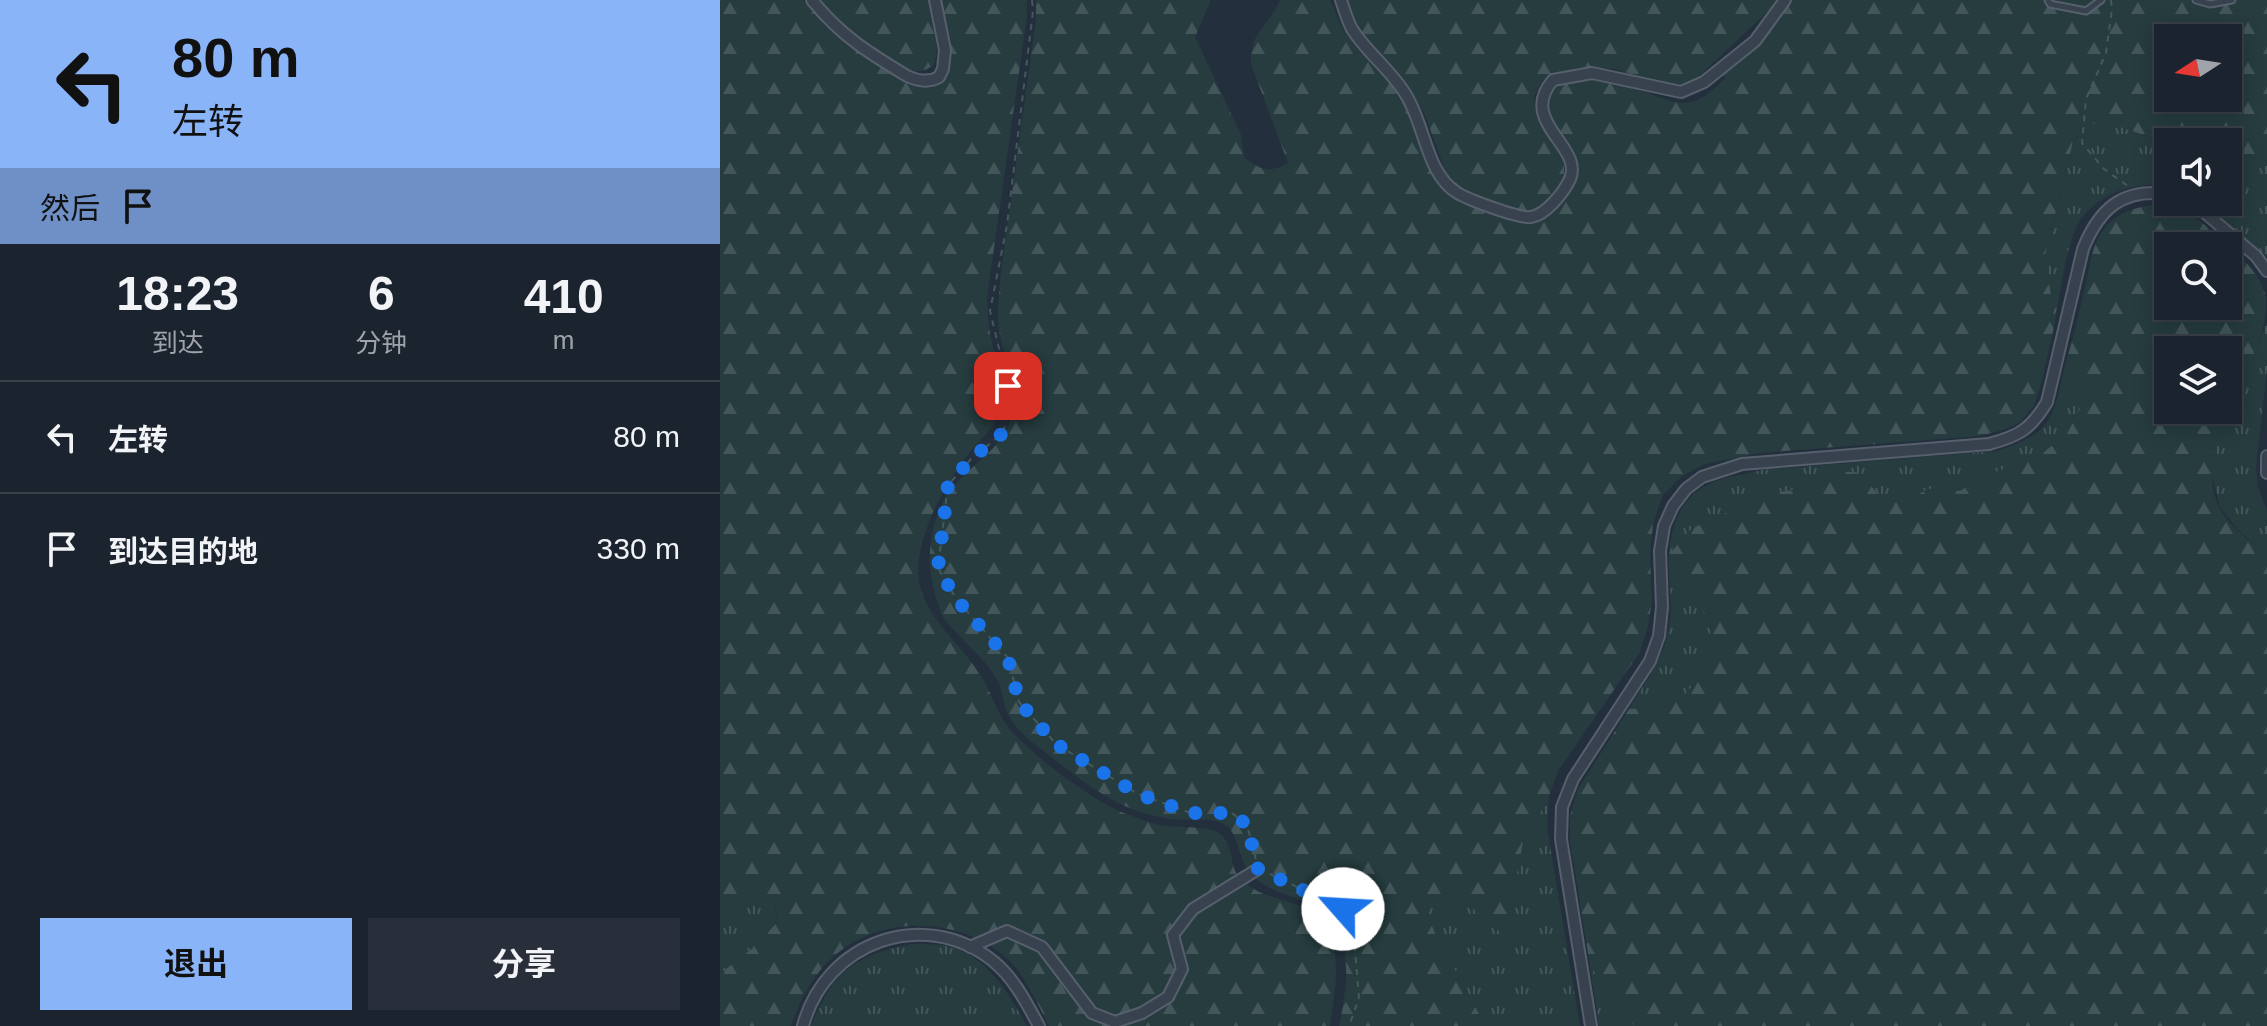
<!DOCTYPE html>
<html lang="zh">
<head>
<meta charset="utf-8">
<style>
  :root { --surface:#1b232e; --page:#282f3a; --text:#f1f3f6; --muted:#a0a4aa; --line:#39404a; --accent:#8ab4f8 }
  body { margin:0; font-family:Arial,"Noto Sans SC",sans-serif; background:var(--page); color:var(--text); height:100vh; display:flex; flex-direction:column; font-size:30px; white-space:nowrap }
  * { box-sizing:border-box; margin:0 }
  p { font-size:26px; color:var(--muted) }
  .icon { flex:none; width:44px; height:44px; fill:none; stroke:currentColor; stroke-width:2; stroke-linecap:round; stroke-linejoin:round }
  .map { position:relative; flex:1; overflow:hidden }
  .side { display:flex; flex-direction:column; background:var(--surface); width:720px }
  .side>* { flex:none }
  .banner { background:#8ab4f8; color:#111; overflow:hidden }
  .needle { width:52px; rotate:258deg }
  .controls { position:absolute; left:1434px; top:24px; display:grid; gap:16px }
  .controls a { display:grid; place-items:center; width:88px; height:88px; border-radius:0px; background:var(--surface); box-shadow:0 4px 20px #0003,0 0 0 2px var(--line); font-size:40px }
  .pin { position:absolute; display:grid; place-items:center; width:68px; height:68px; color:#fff; margin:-34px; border-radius:16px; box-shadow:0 4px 12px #0006 }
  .me { position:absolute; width:88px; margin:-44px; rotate:296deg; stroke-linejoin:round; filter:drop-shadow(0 0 6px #0008) }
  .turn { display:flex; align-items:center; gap:28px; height:168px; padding:0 40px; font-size:36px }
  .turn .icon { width:104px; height:104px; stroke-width:2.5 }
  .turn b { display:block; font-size:56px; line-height:68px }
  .then { display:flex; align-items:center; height:76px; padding:0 40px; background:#0003; gap:16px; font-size:30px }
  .eta { display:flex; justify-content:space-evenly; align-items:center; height:136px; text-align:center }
  .eta b { font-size:48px; font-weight:700; line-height:56px }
  .cta { display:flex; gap:16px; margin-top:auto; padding:16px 40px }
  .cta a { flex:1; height:92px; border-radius:0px; background:var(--accent); color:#111; font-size:32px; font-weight:700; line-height:92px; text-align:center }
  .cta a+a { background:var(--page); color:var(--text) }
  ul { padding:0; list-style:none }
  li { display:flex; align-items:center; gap:24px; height:112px; padding:0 40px; border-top:2px solid var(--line) }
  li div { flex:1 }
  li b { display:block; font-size:30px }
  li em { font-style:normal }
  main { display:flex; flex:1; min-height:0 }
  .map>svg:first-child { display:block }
  .grass { fill:url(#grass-tufts) }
  .forest { fill:url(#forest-firs); fill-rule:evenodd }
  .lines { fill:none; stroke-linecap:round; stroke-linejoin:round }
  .service-casing { stroke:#565f6c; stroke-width:9 }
  .minor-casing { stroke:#565f6c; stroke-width:14 }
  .path { stroke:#44595c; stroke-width:2; stroke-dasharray:6 6; stroke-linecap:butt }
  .service { stroke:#38414e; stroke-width:5 }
  .minor { stroke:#38414e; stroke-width:10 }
  .route { stroke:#1a73e8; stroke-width:14; stroke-dasharray:0 25.2 }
</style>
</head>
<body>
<main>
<section class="side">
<div class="banner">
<div class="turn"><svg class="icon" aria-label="left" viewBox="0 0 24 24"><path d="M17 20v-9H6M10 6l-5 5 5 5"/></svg><div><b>80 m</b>左转</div></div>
<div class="then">然后<svg class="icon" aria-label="arrive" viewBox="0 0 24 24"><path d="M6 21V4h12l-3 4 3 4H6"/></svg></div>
</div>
<div class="eta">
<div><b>18:23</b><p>到达</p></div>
<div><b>6</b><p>分钟</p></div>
<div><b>410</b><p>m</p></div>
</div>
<ul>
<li><svg class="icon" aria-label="left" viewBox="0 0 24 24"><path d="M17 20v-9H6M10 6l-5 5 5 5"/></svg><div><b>左转</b></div><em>80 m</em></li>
<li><svg class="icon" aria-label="arrive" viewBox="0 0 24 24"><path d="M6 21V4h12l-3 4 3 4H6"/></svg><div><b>到达目的地</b></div><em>330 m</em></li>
</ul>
<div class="cta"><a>退出</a><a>分享</a></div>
</section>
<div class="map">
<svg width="1547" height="1026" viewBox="0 0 1547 1026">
  <defs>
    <pattern id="grass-tufts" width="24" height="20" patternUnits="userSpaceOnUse" patternTransform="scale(2)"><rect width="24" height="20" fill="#263c3f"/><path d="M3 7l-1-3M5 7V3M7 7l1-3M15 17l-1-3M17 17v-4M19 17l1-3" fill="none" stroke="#435659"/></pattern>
    <pattern id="forest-firs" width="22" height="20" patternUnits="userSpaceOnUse" patternTransform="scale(2)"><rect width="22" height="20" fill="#263c3f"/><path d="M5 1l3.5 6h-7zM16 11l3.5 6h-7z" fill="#435659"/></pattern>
  </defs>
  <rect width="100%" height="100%" fill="#242f3e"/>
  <!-- grass -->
  <g class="grass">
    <path d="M 1390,123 L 1426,136 L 1448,159 L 1448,185 C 1416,182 1377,193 1359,222 C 1345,247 1340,297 1334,327 L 1331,294 L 1324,260 L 1353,143 L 1367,124 Z"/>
    <polygon points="1532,158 1547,162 1547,257 1484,202 1508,202 1508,169"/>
    <polygon points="1547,323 1547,369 1536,466 1538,488 1547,510 1547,554 1517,529 1500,507 1491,471 1498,432"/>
    <path d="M 1343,373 L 1356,384 L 1363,403 L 1347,435 L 1320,455 L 1263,477 L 1240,492 C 1213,485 1208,486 1185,504 L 1161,498 L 1141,473 L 1103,478 L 1093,487 L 1059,492 L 996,517 L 949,556 L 980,604 L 991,631 L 984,671 L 965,695 L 947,706 L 909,709 C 924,684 942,661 948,632 C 954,607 948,583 949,558 C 949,532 959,502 982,488 C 999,477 1022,475 1042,470 L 1277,451 C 1327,435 1333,423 1343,373 Z"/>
    <polygon points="829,796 827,827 860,1026 763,1026 763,1021 718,940 707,914 708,900 724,894 742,899 784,935 803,843"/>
    <polygon points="43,897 54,904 58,921 38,944 6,969 0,980 0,925 21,903"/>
    <path d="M 191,944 C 201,944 212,944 222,945 C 265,952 288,992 307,1026 L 91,1026 C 113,971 134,956 191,944 Z"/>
    <polygon points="870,966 914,1026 879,1026"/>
  </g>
  <!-- forest -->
  <g class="forest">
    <path d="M 0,0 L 83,0 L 105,26 L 129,47 L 198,86 L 211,88 L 221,83 L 229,65 L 228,42 L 220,0 L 307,0 L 307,16 L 267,297 C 268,307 268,317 269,327 C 272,352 286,379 282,404 C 278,426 262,437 249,453 C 224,484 190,546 200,586 C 208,619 239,643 257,670 C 268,685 273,702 282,718 C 296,745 371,799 399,811 C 412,816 426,822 439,825 C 455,828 485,825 499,833 C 514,844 509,863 518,876 C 521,879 524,881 527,884 C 546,900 574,900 594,912 C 626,933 615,994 610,1026 L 329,1026 C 318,1005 304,974 287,958 C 240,916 158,914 112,958 C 92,976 79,1001 71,1026 L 0,1026 L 0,980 L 6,969 L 38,944 L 58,921 L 55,905 L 43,897 L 21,903 L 0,925 Z"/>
    <polygon points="97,0 208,0 217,48 214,65 205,70 193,72 143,42 115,21"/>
    <path d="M 316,0 L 491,0 L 475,37 L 521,135 L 524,157 C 540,170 549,174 568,163 L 531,64 C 530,31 548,27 560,0 L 610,0 C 617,13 619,26 629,38 C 650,66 678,86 694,118 C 706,141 706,172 725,191 C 737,204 791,218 810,224 L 834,212 L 854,179 C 844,156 808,95 846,82 C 877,72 911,88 941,98 C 951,101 960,105 971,102 C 985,99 995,87 1006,78 L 998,71 L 1071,0 L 1547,0 L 1547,162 L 1532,158 L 1508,169 L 1508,142 L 1448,142 L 1448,159 L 1426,136 L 1390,123 L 1367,124 L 1353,142 L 1324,259 L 1331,294 L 1334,327 L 1321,384 L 1314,406 L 1299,423 L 1283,430 L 1259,436 L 1039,453 L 985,464 L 962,476 L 943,495 L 933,524 L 930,554 L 932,601 L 928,626 L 920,652 L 838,771 L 829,796 L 803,843 L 784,936 L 742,899 L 724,894 L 708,900 L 707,914 L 718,940 L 763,1021 L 763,1026 L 619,1026 C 628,988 636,925 593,905 C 573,896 548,891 533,876 C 517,861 520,833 504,824 C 490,816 462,822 444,818 C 431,815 415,811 403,805 C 373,792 339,762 312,742 C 301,733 291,723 286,709 C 282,700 283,689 277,680 C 264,656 242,641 225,620 C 221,615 220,609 218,603 C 206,570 207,535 223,502 C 239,469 282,454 291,418 C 301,384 286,367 280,335 C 276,317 279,298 280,280 L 316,19 ZM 1448,38 L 1508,38 L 1508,98 L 1448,98 Z"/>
    <polygon points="626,0 1060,0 977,78 958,88 894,69 862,68 837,73 822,81 814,96 816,115 842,153 844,166 844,180 821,212 806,214 738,188 726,173 705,115 695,97 635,24"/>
    <path d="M 1441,204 C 1473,212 1489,227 1512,249 C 1527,262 1542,278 1546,298 C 1547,318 1542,333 1535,351 C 1515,395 1476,458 1499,507 C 1508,526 1531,541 1547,554 L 1547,1026 L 914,1026 L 870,966 L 850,841 L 850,816 L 858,789 L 909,709 L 947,706 L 965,695 L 984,671 L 991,631 L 980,604 L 948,556 L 971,529 L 996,517 L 1059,492 L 1093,487 L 1103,478 L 1120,471 L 1141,473 L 1161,498 L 1185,504 C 1208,486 1213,485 1240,491 L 1263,477 L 1320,455 L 1347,434 L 1363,403 L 1356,384 L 1343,373 C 1351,344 1359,316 1365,287 C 1370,266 1371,245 1385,228 C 1398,211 1421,206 1441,204 ZM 1508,246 L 1508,306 L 1448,306 L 1448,246 ZM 1508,350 L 1508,410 L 1448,410 L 1448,350 Z"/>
  </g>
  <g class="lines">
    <!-- service casing -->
    <g class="service-casing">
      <g id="service">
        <polyline points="1328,0 1330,4 1366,11 1381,0"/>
        <polyline points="1476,0 1490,4 1512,0"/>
      </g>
    </g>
    <!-- minor casing -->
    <g class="minor-casing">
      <g id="minor">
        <path d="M 92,0 C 121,36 149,53 187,76 C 198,81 209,83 219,77 L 223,69 L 225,50 L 215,0"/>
        <path d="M 621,0 C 624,9 627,20 632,29 C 647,53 672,71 686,95 C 700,118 704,146 716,169 C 721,178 728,187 736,192 C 746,199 800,219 811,217 C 826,215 844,192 850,179 C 864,146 797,122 833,80 L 872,73 L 961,92 L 984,82 L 1035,41 L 1065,0"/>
        <polyline points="1472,202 1536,256 1547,271"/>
        <polyline points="1547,456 1547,473"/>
        <polyline points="250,947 287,931 322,947 372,1013 395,1022 422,1013 448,997 462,969 453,935 473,909 538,869"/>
        <path d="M 83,1026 C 105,942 204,906 273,961 C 294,978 306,1002 319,1026"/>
        <path d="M 871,1026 L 841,839 L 842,807 L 853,779 L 930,661 L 939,636 L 942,607 L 940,551 L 944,526 L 953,506 L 966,489 L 982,477 L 1022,464 L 1269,444 C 1299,436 1311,429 1327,402 L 1363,249 C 1379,209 1402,188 1448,194"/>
      </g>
    </g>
    <!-- path -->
    <g class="path">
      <polyline points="312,0 313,11 287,225 270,311 288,386 284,432 251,459 228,485 218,568 237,600 288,658 299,702 336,744 418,794 471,813 512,813 527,825 536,860"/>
      <polyline points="1391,0 1392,9 1386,53 1366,99 1362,143 1384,169 1408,186"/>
      <polyline points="550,874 623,909 633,925 639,998 629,1026"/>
    </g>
    <!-- service -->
    <use href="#service" class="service"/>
    <!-- minor -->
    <use href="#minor" class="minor"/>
  </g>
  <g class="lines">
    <!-- route -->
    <polyline class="route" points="288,386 284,432 251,459 228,485 218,568 237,600 288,658 299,702 336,744 418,794 471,813 512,813 527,825 538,869 623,909"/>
  </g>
</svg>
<div class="controls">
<a><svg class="needle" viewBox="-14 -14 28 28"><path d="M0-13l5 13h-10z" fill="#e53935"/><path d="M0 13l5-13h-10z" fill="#a0a4aa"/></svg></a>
<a><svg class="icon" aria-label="sound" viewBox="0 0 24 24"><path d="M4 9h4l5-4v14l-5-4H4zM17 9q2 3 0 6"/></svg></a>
<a><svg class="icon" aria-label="search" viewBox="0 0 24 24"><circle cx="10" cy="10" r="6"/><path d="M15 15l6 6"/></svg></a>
<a><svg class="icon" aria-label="layers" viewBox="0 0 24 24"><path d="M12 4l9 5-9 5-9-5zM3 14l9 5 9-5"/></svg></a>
</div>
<div class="pin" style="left:288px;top:386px;background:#d93025"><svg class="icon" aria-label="arrive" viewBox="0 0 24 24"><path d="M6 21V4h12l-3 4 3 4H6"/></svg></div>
<svg class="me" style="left:623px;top:909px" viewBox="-20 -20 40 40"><circle r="19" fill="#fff"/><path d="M0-13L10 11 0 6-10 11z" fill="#1a73e8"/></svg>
</div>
</main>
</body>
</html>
